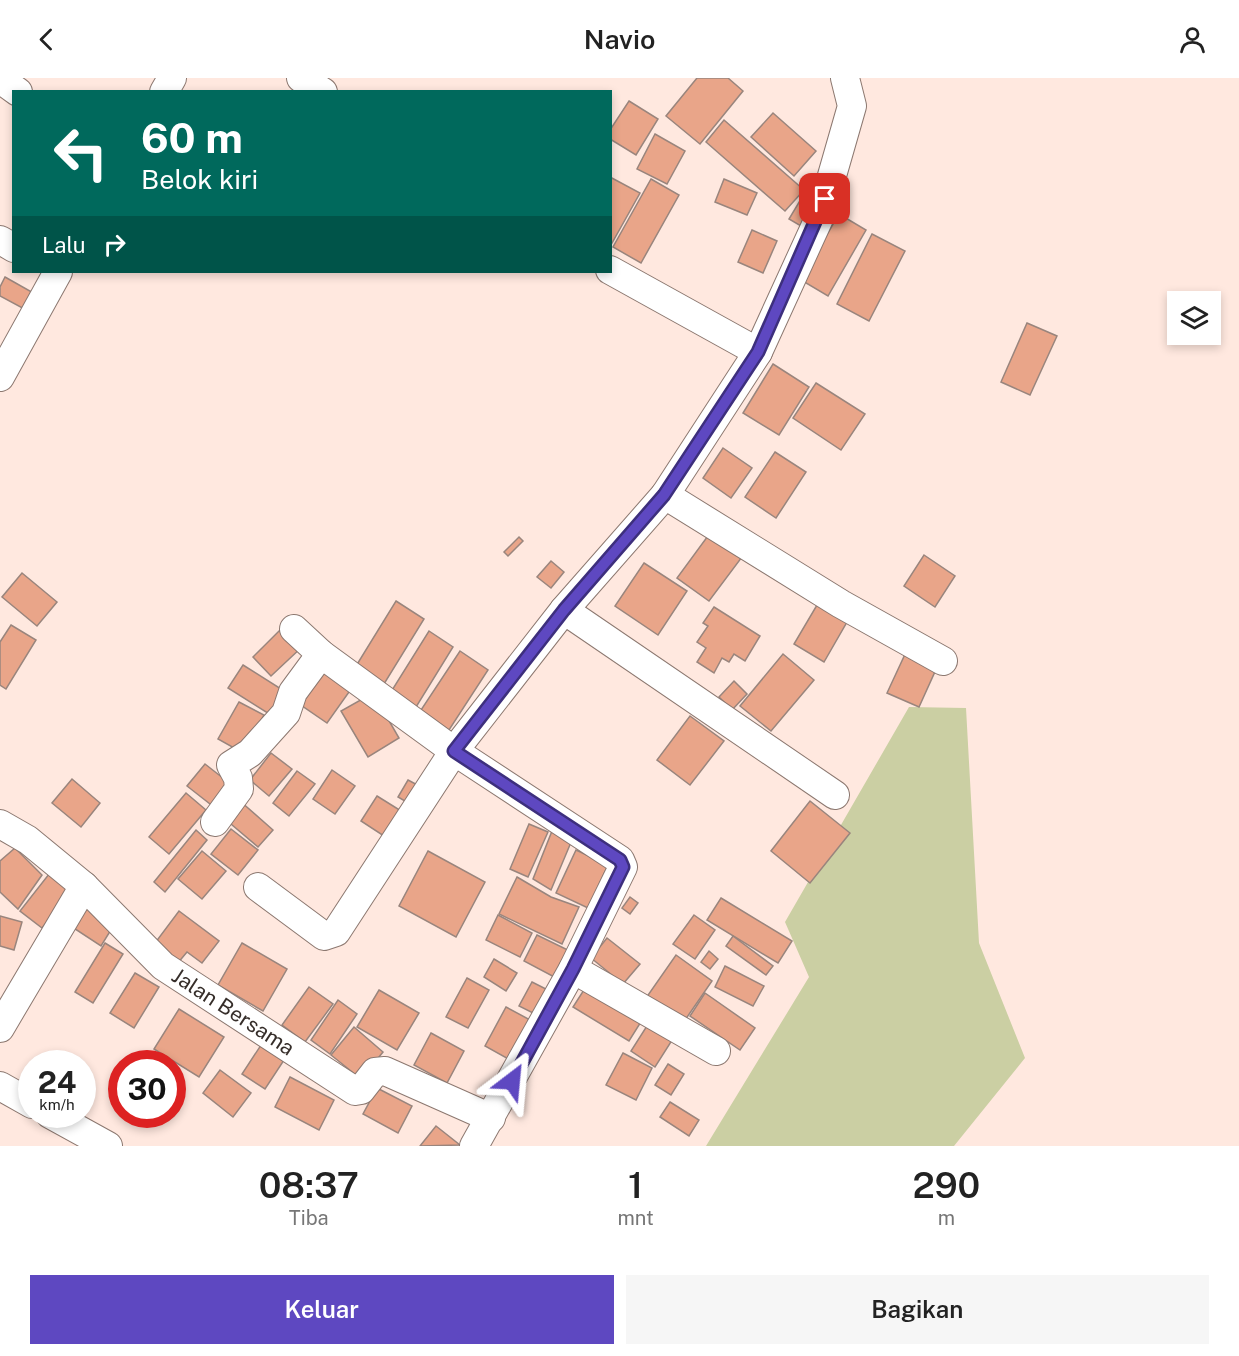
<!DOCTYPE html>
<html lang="id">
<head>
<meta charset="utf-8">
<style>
  :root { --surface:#fff; --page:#f6f6f6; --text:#222; --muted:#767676; --accent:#5e48c1 }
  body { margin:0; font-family:"Public Sans",sans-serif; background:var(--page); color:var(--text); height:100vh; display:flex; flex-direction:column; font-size:22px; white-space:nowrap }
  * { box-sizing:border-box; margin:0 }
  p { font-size:20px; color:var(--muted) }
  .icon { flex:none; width:33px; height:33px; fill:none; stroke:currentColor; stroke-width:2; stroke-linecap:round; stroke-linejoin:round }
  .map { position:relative; height:1068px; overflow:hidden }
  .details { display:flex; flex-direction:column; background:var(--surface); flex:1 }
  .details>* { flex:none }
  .guide { position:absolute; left:12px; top:12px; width:600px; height:183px; border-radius:0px; box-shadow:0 3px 9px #0003; background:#00695c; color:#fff; overflow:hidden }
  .controls { position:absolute; left:1167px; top:213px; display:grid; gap:12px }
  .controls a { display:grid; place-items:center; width:54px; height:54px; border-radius:0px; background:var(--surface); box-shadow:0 3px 9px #0003; font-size:30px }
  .speed { position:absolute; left:18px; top:972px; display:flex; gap:12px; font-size:30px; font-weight:700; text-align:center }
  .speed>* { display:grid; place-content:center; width:78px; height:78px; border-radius:50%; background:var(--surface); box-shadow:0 3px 9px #0003; line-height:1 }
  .speed small { font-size:15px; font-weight:400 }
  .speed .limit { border:9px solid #d22; background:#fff; color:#111 }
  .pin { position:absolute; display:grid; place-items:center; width:51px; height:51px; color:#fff; margin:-26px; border-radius:12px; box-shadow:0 3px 9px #0006 }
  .me { position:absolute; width:66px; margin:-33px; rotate:29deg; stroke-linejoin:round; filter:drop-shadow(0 0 4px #0008) }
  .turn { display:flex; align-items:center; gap:21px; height:126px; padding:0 30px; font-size:27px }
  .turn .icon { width:78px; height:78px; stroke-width:2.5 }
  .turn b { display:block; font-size:42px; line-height:51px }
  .then { display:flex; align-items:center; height:57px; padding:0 30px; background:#0003; gap:12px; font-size:22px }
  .eta { display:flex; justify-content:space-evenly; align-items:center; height:102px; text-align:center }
  .eta b { font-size:36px; font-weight:600; line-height:42px }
  .action { display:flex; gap:12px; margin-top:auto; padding:12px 30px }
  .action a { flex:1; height:69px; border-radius:0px; background:var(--accent); color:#fff; font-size:24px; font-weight:600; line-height:69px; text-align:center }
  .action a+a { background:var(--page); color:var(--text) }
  header { display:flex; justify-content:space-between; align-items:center; height:78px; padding:0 30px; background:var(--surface); font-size:27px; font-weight:600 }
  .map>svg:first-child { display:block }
  .green { fill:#cbcfa3 }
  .building { fill:#e9a589; stroke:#99857d; stroke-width:1.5 }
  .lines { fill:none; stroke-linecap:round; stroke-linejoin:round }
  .street-casing { stroke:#8c7870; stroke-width:30 }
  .street { stroke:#fff; stroke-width:28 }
  .route-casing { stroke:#3d2f7d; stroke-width:15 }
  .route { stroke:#5e48c1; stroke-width:10 }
  .labels { text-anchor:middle; stroke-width:6; stroke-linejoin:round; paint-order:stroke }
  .street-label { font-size:21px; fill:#362e2a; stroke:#fff }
</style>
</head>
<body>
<header><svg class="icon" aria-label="back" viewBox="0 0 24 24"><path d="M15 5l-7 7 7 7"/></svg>Navio<svg class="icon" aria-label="person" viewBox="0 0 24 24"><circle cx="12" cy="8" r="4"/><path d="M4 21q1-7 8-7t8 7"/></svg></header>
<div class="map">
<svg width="1239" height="1068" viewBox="0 0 1239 1068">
  <rect width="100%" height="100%" fill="#ffe8df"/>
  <!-- green -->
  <polygon class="green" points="909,629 966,630 979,865 1025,980 954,1068 706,1068 809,899 785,844"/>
  <!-- building -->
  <g class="building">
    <polygon points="697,0 728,0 743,13 700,66 666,38"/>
    <polygon points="629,23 658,41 636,77 610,61 610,52"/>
    <polygon points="773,35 816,73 794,98 751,59"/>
    <polygon points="724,42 804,112 785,133 706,64"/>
    <polygon points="655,56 685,73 667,106 637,91"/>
    <polygon points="610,99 640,115 612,165 610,164"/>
    <polygon points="651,101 679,117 641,185 613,169"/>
    <polygon points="724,101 757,115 747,137 715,124"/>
    <polygon points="807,111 821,117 806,151 789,141"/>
    <polygon points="839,136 866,152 828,218 801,202"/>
    <polygon points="752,152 777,163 763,195 738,184"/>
    <polygon points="872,156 905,173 869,243 837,226"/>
    <polygon points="5,199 37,217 28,233 0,218 0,209"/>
    <polygon points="1027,245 1057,258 1030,317 1001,304"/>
    <polygon points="773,286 809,309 779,357 743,335"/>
    <polygon points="816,305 865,336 841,372 793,340"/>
    <polygon points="723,370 752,390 731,420 703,400"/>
    <polygon points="775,374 806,394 776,440 745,419"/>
    <polygon points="713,451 745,475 709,523 677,500"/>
    <polygon points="519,459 523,463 508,478 504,474"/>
    <polygon points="924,477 955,498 935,529 904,508"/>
    <polygon points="551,483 564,494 551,510 537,499"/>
    <polygon points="644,485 687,513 658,557 615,528"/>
    <polygon points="22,495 57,524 37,548 2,519"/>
    <polygon points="396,523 424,541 384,606 356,588"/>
    <polygon points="817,527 847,544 824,584 794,566"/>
    <polygon points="714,529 760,558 745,583 734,576 729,584 722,580 714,595 697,584 706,570 697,564 708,548 703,545"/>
    <polygon points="11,547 36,562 6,611 0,607 0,564"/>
    <polygon points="284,548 303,568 271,598 253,579"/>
    <polygon points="429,553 453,569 413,634 389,617"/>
    <polygon points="907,572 938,587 919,629 887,615"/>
    <polygon points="460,573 488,592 449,652 421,632"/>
    <polygon points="783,576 814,602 771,653 740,628"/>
    <polygon points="323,585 354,607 327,645 295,623"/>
    <polygon points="243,587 289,616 274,639 228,610"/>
    <polygon points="734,603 747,616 732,632 719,619"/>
    <polygon points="373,615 399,660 368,679 341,633"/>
    <polygon points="239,624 264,637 243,675 218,661"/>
    <polygon points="690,638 724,663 690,707 657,682"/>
    <polygon points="271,675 292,691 269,718 250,702"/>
    <polygon points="205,686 237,711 219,733 187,708"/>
    <polygon points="332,692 355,708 335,736 313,721"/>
    <polygon points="297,693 315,706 289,738 273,725"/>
    <polygon points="72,701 100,725 81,749 52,725"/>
    <polygon points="408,702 425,711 415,729 398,719"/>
    <polygon points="186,715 206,732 169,776 149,759"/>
    <polygon points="377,718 406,736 390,762 361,743"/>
    <polygon points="240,723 273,752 258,769 225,741"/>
    <polygon points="810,723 850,755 810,805 771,773"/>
    <polygon points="529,746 548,754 528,799 510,791"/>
    <polygon points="231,751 258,772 238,797 211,776"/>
    <polygon points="196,752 207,762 165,814 154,804"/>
    <polygon points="552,753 572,762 551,812 533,801"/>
    <polygon points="15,770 42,797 18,831 0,814 0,783"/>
    <polygon points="576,772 608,787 588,830 556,815"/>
    <polygon points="202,773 226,793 202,821 178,801"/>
    <polygon points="428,773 485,804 456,859 399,828"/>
    <polygon points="53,791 75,809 42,850 20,833"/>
    <polygon points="517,799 551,819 579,829 562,866 499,836"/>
    <polygon points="630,819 638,825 630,836 622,830"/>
    <polygon points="721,820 792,863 778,885 707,842"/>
    <polygon points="79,824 114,847 101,868 66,845"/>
    <polygon points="179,833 219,863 202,885 187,874 177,886 152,869"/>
    <polygon points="498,837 532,855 520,879 486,862"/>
    <polygon points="694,837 715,852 695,881 673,866"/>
    <polygon points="0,838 22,844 14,872 0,868"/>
    <polygon points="537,857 572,874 558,901 524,883"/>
    <polygon points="733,858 773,888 766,897 726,868"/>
    <polygon points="607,860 640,886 623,906 591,880"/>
    <polygon points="105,865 123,876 93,925 75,914"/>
    <polygon points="242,865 287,891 263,933 218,907"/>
    <polygon points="709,873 718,881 710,891 701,884"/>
    <polygon points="676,877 712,903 683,945 646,920"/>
    <polygon points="494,881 517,895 506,913 484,899"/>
    <polygon points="725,888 764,908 753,928 715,909"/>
    <polygon points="135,895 159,909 134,950 110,935"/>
    <polygon points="467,900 489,912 468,950 446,939"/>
    <polygon points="532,904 556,916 543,940 519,928"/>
    <polygon points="589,904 644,939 629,963 573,929"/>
    <polygon points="309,909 333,926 305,964 282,947"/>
    <polygon points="379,912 419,935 397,972 357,949"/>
    <polygon points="705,915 755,950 740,972 690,938"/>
    <polygon points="338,922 357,936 330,976 311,962"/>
    <polygon points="506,929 532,943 512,983 485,968"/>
    <polygon points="179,931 224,959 199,999 154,971"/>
    <polygon points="652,940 676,956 655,989 631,973"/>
    <polygon points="354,949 383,974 361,1001 331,977"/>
    <polygon points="431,955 464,973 447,1005 414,987"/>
    <polygon points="267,958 290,973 265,1011 242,996"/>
    <polygon points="623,975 652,990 636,1022 606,1007"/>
    <polygon points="668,986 684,996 671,1017 655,1007"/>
    <polygon points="220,992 251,1015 233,1039 203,1015"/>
    <polygon points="290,999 334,1022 319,1052 275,1029"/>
    <polygon points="377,1010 412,1028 398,1055 363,1036"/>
    <polygon points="670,1024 699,1042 689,1058 660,1039"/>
    <polygon points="436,1048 460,1067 420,1068"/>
  </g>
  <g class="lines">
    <!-- street casing -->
    <g class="street-casing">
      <g id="street">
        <polyline points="301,0 323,14"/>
        <polyline points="845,0 852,28 821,136 758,274 665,417 841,526 943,583"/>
        <polyline points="0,1 18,14"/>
        <polyline points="164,14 172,0"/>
        <polyline points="0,162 14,170"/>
        <polyline points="610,192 758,274"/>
        <polyline points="0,299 58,194"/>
        <polyline points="564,532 835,717"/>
        <polyline points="215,744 239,711 238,700 231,687 250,675 286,635 293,614 321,576"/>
        <polyline points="0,746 28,762 84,808 163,888 355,1013 361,1012 375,994 385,993 491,1040"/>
        <polyline points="258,809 324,858 336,854 454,673 321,576 294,551"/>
        <polyline points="573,891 716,973"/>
        <polyline points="0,950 84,808"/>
        <polyline points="0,1008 32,1026"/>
        <polyline points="50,1036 108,1068"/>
        <polyline points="474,1068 573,891 623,789 620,782 454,673 564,532 665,417"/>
      </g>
    </g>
    <!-- street -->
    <use href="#street" class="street"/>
  </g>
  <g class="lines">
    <!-- route casing -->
    <g class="route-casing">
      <polyline id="route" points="512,1003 573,891 623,789 620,782 454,673 564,532 664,417 758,274 825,121"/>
    </g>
    <!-- route -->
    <use href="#route" class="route"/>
  </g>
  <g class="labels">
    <!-- street labels -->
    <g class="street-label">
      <text transform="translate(233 934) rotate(33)" y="7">Jalan Bersama</text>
    </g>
  </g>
</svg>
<div class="controls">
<a><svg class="icon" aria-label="layers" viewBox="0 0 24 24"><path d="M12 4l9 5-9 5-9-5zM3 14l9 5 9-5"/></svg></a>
</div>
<div class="speed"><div>24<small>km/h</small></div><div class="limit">30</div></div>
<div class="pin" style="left:825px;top:121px;background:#d93025"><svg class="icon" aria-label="arrive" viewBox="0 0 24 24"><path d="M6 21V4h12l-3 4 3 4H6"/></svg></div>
<svg class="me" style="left:512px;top:1003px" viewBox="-20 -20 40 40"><path d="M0-17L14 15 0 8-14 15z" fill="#5e48c1" stroke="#fff" stroke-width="4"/></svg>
<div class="guide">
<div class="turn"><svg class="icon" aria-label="left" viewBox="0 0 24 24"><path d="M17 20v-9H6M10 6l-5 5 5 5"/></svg><div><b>60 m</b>Belok kiri</div></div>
<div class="then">Lalu<svg class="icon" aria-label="right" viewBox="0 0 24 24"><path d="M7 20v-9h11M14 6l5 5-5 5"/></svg></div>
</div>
</div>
<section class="details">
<div class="eta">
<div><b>08:37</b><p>Tiba</p></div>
<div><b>1</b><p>mnt</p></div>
<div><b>290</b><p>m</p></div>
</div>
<div class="action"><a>Keluar</a><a>Bagikan</a></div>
</section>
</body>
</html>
